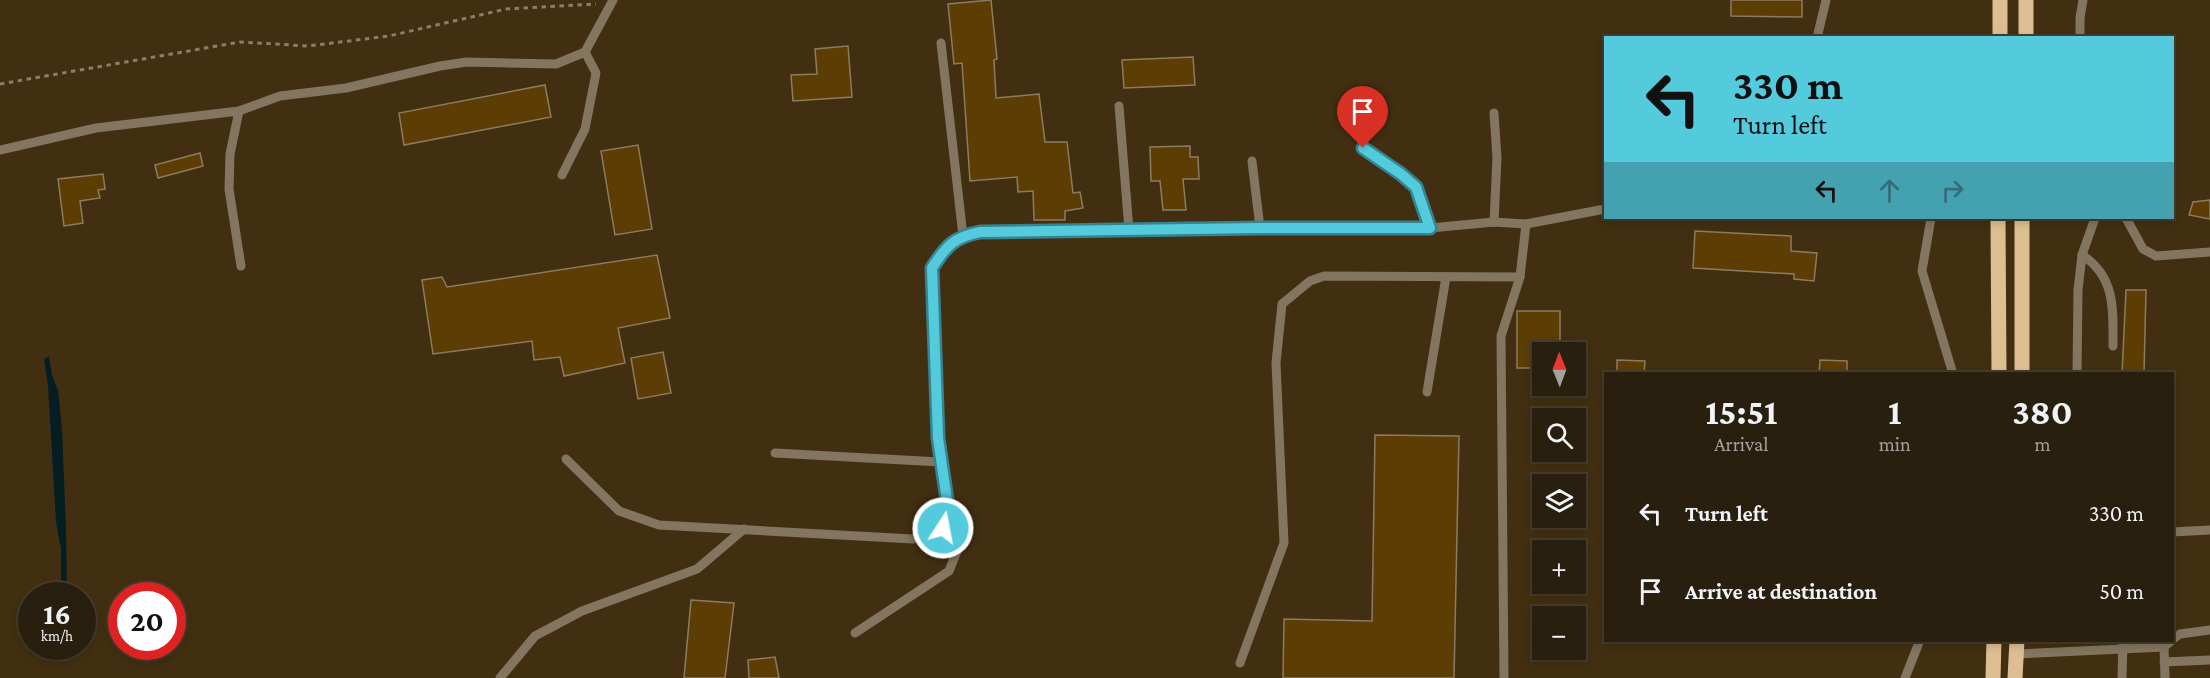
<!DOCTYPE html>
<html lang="en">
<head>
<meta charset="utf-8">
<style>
  :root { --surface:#291f0e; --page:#352c1c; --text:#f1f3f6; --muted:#a5a29e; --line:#453d2e }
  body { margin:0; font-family:"Crimson Pro",serif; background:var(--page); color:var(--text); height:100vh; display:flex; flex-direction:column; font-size:22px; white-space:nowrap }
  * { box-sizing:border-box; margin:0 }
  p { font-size:20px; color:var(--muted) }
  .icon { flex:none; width:33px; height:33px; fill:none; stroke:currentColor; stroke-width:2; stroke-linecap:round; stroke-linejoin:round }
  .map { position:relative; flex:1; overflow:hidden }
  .side { position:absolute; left:1604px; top:372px; width:570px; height:270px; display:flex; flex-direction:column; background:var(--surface); border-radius:0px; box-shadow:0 3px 9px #0003,0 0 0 2px var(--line) }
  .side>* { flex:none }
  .banner { position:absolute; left:1604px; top:36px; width:570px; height:183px; border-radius:0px; box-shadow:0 3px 9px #0003,0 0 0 2px var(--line); background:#54cadd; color:#111; overflow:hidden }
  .needle { width:39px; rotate:359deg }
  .buttons { position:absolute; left:1532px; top:342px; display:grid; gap:12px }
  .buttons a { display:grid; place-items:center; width:54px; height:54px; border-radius:0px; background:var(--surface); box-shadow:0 3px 9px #0003,0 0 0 2px var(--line); font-size:30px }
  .speed { position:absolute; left:18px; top:582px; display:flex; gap:12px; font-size:30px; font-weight:700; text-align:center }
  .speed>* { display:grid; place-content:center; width:78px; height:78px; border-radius:50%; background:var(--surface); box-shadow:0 3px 9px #0003,0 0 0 2px var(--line); line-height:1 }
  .speed small { font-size:15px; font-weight:400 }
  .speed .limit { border:9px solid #d22; background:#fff; color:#111 }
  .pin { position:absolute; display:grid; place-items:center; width:51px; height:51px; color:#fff; margin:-62px -26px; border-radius:50% 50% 50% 0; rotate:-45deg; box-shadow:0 0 6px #0007 }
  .pin .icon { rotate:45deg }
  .me { position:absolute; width:66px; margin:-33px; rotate:11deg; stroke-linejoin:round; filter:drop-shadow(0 0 4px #0008) }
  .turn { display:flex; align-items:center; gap:21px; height:126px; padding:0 30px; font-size:27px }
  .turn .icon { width:78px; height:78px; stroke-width:2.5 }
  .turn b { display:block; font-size:42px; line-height:51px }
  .lanes { display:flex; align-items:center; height:57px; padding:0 30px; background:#0003; justify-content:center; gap:30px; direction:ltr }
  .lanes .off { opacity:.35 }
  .eta { display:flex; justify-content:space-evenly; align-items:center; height:102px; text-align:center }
  .eta b { font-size:36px; font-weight:700; line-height:42px }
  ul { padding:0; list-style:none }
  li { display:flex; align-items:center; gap:18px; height:78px; padding:0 30px }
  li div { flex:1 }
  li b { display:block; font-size:22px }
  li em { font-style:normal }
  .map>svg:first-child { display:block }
  .built { fill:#422f12; fill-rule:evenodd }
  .water { fill:#051e22 }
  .building { fill:#5c3e04; stroke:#8c7b63; stroke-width:1.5 }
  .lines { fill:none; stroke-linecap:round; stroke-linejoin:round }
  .path { stroke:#897d6c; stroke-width:3; stroke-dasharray:4.5 4.5; stroke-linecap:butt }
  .service { stroke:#837560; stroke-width:9 }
  .primary { stroke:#dcbe92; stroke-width:15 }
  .route-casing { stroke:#378390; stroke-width:15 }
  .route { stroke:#54cadd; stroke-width:10 }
</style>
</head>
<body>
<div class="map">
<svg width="2210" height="678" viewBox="0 0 2210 678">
  <rect width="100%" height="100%" fill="#372913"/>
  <!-- built -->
  <path class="built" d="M 0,0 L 2210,0 L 2210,678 L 0,678 ZM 1605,38 L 2172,38 L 2172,218 L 1605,218 ZM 1542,352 L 1575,352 L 1575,386 L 1542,386 ZM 1605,374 L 2172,374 L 2172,640 L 1605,640 ZM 1542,418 L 1575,418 L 1575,452 L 1542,452 ZM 1542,484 L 1575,484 L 1575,518 L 1542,518 ZM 1542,550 L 1575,550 L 1575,584 L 1542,584 ZM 32,596 L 82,596 L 82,646 L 32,646 ZM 122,596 L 172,596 L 172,646 L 122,646 ZM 1542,616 L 1575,616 L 1575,650 L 1542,650 Z"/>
  <!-- water -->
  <polygon class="water" points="49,356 52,375 58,390 62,429 66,529 67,595 61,595 61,549 56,522 48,385 44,359"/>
  <!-- building -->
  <g class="building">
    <polygon points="991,0 997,59 994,60 996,98 1039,94 1045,142 1067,142 1073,193 1080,192 1083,208 1065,211 1065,220 1034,220 1033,191 1018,192 1017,177 970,181 962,63 954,64 948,4"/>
    <polygon points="1731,0 1802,0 1802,17 1731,16"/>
    <polygon points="848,46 852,97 793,101 791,75 817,74 815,49"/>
    <polygon points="1193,57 1195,85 1124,88 1122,60"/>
    <polygon points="545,85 551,117 404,145 399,113"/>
    <polygon points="638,145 652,229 615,235 601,151"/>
    <polygon points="1190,146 1190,157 1198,157 1199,179 1183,179 1186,210 1163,210 1160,181 1151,181 1150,147"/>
    <polygon points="200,153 203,166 158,178 155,165"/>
    <polygon points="103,174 105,189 98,190 100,198 80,201 83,223 64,226 58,179"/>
    <polygon points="2210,200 2210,219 2189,215 2193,202"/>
    <polygon points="1695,231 1791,236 1791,251 1817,253 1814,281 1794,279 1794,274 1693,268"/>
    <polygon points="657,255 670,318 618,328 625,363 564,376 560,357 534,360 532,341 433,354 422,280 442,277 447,287"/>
    <polygon points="2126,290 2146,290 2144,374 2122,374"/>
    <polygon points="1517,311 1560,311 1560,352 1542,352 1542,368 1517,368"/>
    <polygon points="663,352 671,393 638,399 631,358"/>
    <polygon points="1617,360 1645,361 1644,374 1617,374"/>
    <polygon points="1820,360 1847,361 1847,374 1819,374"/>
    <polygon points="1375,435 1459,436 1454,678 1283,678 1284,619 1372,621"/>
    <polygon points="691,600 734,603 725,678 684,678"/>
    <polygon points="775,657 779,678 749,678 748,660"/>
  </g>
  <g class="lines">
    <!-- path -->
    <polyline class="path" points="0,84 240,42 308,46 389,36 506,9 596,4"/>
    <!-- service -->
    <g class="service">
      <polyline points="1817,38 1826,0"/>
      <polyline points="2080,38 2080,18 2083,0"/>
      <polyline points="941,43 963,236"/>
      <polyline points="1119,106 1129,230"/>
      <polyline points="239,111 230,154 229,189 241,266"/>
      <polyline points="1363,149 1401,174 1416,187 1430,228"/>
      <polyline points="0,150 96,128 239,111 280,96 346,88 440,66 467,62 556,64 585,52 613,0"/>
      <polyline points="1252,161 1260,228"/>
      <polyline points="562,175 585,129 596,73 585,52"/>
      <polyline points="1931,218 1922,271 1953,374"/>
      <polyline points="2126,218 2143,249 2156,256 2210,252"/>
      <polyline points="1494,222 1497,158 1494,113"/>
      <path d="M 2082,255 C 2116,277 2113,310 2113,346"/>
      <polyline points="2077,374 2078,290 2082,255 2095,218"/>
      <polyline points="1427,392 1446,277"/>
      <polyline points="775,453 940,462"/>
      <path d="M 566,459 L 619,511 L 659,525 L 913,539 L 932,535 L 943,528 L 949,514 L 938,438 L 932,268 C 946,246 954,237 980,232 L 1260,228 L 1430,228 L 1494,222 L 1526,224 L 1605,209"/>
      <polyline points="2172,532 2210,530"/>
      <polyline points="855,633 949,571 957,551 957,532 949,514"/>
      <polyline points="2172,640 2180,634 2210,630"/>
      <polyline points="2164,647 2165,678"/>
      <polyline points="2016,654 2164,647 2172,640"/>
      <polyline points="2164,662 2210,660"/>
      <polyline points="1240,663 1284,543 1276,363 1282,304 1310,281 1324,276 1520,277"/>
      <polyline points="500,678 535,636 582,611 697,569 744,529"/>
      <polyline points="1504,678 1501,336 1520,277 1526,224"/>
      <polyline points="1905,678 1920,640"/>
      <polyline points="2122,678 2123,640"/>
    </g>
    <!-- primary -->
    <g class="primary">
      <polyline points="2000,38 2000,0"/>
      <polyline points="2026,38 2026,0"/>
      <polyline points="1998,218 1999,374"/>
      <polyline points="2022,374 2022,218"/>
      <polyline points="1993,678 1994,640"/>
      <polyline points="2015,678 2017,640"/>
    </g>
  </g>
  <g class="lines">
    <!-- route casing -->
    <g class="route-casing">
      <path id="route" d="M 943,528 L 949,514 L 938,438 L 932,268 C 946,246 954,237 980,232 L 1260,228 L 1430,228 L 1416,187 L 1401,174 L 1363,148"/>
    </g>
    <!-- route -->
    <use href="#route" class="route"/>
  </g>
</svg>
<div class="buttons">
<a><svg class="needle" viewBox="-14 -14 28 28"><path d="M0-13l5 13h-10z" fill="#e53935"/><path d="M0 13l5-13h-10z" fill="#a5a29e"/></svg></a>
<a><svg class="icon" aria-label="search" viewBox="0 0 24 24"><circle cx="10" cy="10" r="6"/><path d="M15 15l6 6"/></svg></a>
<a><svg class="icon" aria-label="layers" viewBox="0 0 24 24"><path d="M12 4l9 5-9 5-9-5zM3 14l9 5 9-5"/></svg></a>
<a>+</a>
<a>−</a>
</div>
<div class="speed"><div>16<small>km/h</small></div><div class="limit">20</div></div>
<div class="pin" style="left:1363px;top:148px;background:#d93025"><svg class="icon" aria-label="arrive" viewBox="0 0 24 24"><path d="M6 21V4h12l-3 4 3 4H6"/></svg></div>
<svg class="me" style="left:943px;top:528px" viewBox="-20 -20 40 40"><circle r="17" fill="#54cadd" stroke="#fff" stroke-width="3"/><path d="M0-11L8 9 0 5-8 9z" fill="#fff"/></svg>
<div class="banner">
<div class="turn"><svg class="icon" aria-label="left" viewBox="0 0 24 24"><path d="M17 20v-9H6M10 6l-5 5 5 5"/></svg><div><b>330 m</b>Turn left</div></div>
<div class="lanes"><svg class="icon" aria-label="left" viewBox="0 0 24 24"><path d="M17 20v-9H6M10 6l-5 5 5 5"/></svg><svg class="icon off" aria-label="ahead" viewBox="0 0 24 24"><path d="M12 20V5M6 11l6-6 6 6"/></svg><svg class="icon off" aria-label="right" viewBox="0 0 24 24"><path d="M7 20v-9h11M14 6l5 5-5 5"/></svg></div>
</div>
<section class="side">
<div class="eta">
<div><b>15:51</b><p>Arrival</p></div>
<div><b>1</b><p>min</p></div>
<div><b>380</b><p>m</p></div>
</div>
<ul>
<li><svg class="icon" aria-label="left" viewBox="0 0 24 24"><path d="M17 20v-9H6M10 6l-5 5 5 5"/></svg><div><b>Turn left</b></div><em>330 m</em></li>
<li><svg class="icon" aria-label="arrive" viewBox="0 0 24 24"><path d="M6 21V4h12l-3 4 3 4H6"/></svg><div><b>Arrive at destination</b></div><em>50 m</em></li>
</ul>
</section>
</div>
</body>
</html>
